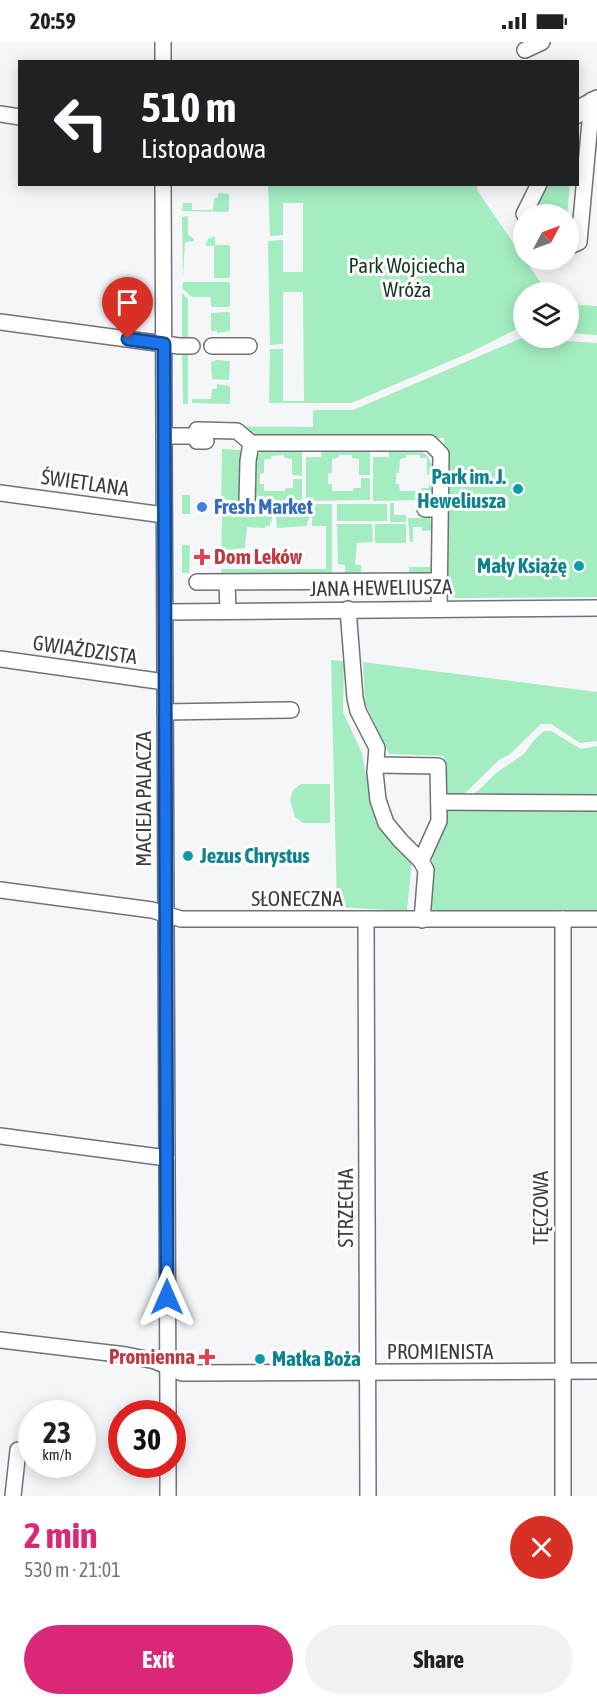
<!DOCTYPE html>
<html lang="en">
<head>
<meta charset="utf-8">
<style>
  :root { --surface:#fff; --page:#f2f2f2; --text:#202124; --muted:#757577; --accent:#db2777 }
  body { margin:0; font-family:"Asap Condensed",sans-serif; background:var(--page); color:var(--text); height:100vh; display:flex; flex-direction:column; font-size:22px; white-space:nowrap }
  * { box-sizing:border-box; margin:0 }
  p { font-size:20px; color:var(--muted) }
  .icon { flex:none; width:33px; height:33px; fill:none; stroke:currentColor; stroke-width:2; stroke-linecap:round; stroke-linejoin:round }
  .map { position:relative; height:1454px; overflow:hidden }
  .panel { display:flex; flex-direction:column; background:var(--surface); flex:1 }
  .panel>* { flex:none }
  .banner { position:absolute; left:18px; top:18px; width:561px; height:126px; border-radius:0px; box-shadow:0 3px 15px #0003; background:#202124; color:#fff; overflow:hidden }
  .needle { width:39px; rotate:49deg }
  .controls { position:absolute; left:513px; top:162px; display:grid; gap:12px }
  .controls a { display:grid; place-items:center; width:66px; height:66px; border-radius:50%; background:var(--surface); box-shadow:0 3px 15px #0003; font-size:30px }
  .speed { position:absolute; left:18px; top:1358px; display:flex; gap:12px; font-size:30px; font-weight:700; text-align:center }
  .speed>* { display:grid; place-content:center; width:78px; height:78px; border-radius:50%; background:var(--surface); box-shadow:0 3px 15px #0003; line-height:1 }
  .speed small { font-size:15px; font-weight:400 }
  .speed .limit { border:9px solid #d22; background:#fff; color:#111 }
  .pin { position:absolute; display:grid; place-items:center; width:51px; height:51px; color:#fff; margin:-62px -26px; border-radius:50% 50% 50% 0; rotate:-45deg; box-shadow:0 0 6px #0007 }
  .pin .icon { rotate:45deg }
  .me { position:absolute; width:66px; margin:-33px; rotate:0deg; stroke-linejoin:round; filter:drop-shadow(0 0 4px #0008) }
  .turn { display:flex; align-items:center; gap:21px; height:126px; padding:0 24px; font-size:27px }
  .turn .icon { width:78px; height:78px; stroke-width:2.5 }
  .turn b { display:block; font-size:42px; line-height:51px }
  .round { display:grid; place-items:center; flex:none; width:63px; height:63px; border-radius:32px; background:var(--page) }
  .summary { display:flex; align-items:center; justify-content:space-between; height:102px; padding:0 24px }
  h1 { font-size:36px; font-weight:700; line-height:45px; color:var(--accent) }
  .cta { display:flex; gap:12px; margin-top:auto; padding:12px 24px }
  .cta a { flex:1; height:69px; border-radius:36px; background:var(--accent); color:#fff; font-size:24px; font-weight:700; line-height:69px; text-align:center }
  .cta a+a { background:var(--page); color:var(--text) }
  .status { display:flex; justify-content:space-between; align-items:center; height:42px; padding:0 30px; background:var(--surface); direction:ltr }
  .status svg { height:16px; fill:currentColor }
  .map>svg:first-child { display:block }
  .green { fill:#a4edc0 }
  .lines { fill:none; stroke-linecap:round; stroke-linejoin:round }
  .minor-casing { stroke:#707276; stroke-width:18 }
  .minor { stroke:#fff; stroke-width:15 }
  .route-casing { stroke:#114b97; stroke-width:15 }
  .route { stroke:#1a73e8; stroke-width:10 }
  .culture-dot { fill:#0f9aa8; stroke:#fff; stroke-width:2 }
  .shop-dot { fill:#3f7fe0; stroke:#fff; stroke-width:2 }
  .health-dot { fill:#e0444e; stroke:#fff; stroke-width:2 }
  .labels { text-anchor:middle; stroke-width:6; stroke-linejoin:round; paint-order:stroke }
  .park-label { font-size:21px; fill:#143724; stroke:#fff }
  .culture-label { font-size:21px; font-weight:bold; fill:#0d838f; stroke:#fff; text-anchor:end }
  .street-label { font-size:21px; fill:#3b3c3d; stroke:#fff }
  .shop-label { font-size:21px; font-weight:bold; fill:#366cbe; stroke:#fff; text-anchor:start }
  .health-label { font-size:21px; font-weight:bold; fill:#be3a42; stroke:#fff; text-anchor:start }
</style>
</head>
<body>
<div class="status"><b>20:59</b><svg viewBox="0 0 49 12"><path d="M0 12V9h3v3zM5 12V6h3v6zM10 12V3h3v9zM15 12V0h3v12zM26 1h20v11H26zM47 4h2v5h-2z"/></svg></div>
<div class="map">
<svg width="597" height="1454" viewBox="0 0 597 1454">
  <rect width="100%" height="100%" fill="#f4f6fa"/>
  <!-- green -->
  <g class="green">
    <polygon points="268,143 472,143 478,145 477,148 547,250 524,250 523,288 517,287 469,311 361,357 351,361 269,361 270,307 283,307 283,359 304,359 303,250 283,250 283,302 270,303 268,199 283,198 283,230 303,230 303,161 283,161 283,193 270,194"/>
    <polygon points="542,143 570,144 567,172 526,172"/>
    <polygon points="218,151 229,152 229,168 228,170 182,169 183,161 192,161 192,168 213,168 214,156 218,156"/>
    <polygon points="188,174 188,193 193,196 194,199 185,200 183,236 182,175"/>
    <polygon points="215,194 215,203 230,203 230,235 228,236 214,236 214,204 205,204 208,197"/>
    <polygon points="183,240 228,240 230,241 230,265 211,265 211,255 192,255 182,246"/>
    <polygon points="182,251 188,257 188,299 182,298"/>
    <polygon points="568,262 597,264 597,293 569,291"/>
    <polygon points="228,270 230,271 230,289 217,291 217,289 211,289 211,271"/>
    <polygon points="522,296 597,301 597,555 457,556 445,554 444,396 436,396 435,393 366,393 364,396 364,393 279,394 260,397 204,384 313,385 313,368 353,368"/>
    <polygon points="182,310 188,310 188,362 183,362"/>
    <polygon points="217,318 230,319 229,338 212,337 211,320"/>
    <polygon points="217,342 230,344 230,362 192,361 192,357 211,357 212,347 217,347"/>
    <polygon points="222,407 240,408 240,420 242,421 242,427 240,427 240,435 242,435 240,447 242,447 242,450 240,451 240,463 260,462 260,471 221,471"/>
    <polygon points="322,408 370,409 370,433 359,433 359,417 352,416 352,413 339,413 338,416 332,417 332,431 328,432 328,442 332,442 332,449 353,449 353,446 361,446 361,436 370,436 370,458 306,459 306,415 321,415"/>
    <path d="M 417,408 C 430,412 432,420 433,433 L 427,433 L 427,416 L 420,416 L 420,413 L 406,413 L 406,416 L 400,417 L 399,431 L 396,431 L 396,442 L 399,442 L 400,449 L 421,449 L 421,446 L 429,446 L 429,436 L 433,436 L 433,450 L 430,458 L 373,459 L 373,415 L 389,415 L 389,409 Z"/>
    <polygon points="262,409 302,409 302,434 292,433 292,417 285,416 284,413 271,414 271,417 264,417 264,431 260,432 260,442 264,442 264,449 285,449 286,446 293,446 293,437 302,437 302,459 252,459 256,414"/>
    <rect x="182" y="453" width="8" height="19"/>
    <polygon points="390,461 394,461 394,473 406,473 406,480 390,480"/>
    <polygon points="275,462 309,462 309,479 307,479 307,484 277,486"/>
    <polygon points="312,462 332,462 332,531 221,532 221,527 326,527 326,484 312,484"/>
    <rect x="337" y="462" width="50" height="17"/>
    <polygon points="222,474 272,474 272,479 270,480 270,484 265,484 265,486 247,485 245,506 225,508 225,521 221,521"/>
    <polygon points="408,476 430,476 434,488 422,489 422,485 413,485 413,500 410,500"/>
    <polygon points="337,482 372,482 373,500 357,501 355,523 361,523 361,532 345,532 345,523 338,522"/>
    <rect x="375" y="482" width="31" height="19"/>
    <polygon points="182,503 190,503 189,531 182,531"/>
    <polygon points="431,517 434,517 434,527 431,530 409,532 409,525 430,525"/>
    <polygon points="331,618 344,619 343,670 362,711 366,734 386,792 412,817 407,869 337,865"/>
    <polygon points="363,620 597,650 597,699 580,701 551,682 541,682 510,712 499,718 460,756 445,754 444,714 389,712 365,661"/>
    <polygon points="544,689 551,689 581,707 597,704 597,757 466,758 481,746 496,731 524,712 534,698"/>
    <polygon points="301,742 330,742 330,781 303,781 295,775 290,758 293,748"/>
    <path d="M 444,764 L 597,765 L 597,869 L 433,870 C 423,843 438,793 444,764 Z"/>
  </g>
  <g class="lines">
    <!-- minor casing -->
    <g class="minor-casing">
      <g id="minor">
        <polyline points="163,0 163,20"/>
        <polyline points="525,8 542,0"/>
        <polyline points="0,72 20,75"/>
        <polyline points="578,73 582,64 597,56"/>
        <polyline points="163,142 168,1371"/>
        <polyline points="524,172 539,142"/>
        <polyline points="568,205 579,200 592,58"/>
        <polyline points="0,280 179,304 192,304"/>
        <polyline points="212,304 249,304"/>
        <polyline points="164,394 194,394 197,399 206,399"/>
        <polyline points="194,394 197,388 237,389 251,401"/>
        <polyline points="0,451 164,473"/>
        <polyline points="247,460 248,419 251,401 430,401 441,412 439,566"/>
        <polyline points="425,467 440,467"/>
        <polyline points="197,540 440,539"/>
        <polyline points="227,540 228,569"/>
        <polyline points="348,567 355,656 358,669 377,706 375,730 378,758 386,781 400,798 421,819 426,828 422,878"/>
        <polyline points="165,570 597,566"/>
        <polyline points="0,617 165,640"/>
        <polyline points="165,670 291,668"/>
        <polyline points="377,723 438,724 439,779 421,819"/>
        <polyline points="439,760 597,761"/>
        <polyline points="0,848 152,868 181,877 597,877"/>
        <polyline points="563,877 563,1454"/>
        <polyline points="366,878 368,1454"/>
        <polyline points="0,1094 167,1116"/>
        <polyline points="0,1298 126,1313 155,1319 182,1331 597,1329"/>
        <polyline points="168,1422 168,1454"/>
        <polyline points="13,1454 18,1408"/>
      </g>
    </g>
    <!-- minor -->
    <use href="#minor" class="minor"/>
  </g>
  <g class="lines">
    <!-- route casing -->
    <g class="route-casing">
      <polyline id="route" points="128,297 164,302 167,1255"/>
    </g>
    <!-- route -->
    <use href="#route" class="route"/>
  </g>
  <!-- markers -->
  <g class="culture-dot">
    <circle cx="518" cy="447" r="6"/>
    <circle cx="579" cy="524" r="6"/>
    <circle cx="188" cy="814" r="6"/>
    <circle cx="260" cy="1317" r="6"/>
  </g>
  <circle class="shop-dot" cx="202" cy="465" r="6"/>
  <g class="health-dot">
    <path d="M199 506h6v6h6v6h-6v6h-6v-6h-6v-6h6z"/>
    <path d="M204 1306h6v6h6v6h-6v6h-6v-6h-6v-6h6z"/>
  </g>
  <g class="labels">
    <!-- park labels -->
    <g class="park-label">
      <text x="407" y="231">Park Wojciecha<tspan x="407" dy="24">Wróża</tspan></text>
    </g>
    <!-- culture labels -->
    <g class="culture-label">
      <text x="506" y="442">Park im. J.<tspan x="506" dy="24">Heweliusza</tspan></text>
      <text x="567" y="531">Mały Książę</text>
      <text x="200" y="821" text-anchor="start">Jezus Chrystus</text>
      <text x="272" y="1324" text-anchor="start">Matka Boża</text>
    </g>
    <!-- street labels -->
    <g class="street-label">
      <text transform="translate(85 441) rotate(8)" y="7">ŚWIETLANA</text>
      <text transform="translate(381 546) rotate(-1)" y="7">JANA HEWELIUSZA</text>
      <text transform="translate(85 608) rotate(8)" y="7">GWIAŹDZISTA</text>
      <text transform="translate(144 757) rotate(-90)" y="7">MACIEJA PALACZA</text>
      <text x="297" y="864">SŁONECZNA</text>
      <text transform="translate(346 1166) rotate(-90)" y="7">STRZECHA</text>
      <text transform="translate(541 1166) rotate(-90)" y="7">TĘCZOWA</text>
      <text x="440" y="1317">PROMIENISTA</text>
    </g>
    <!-- shop labels -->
    <g class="shop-label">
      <text x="214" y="472">Fresh Market</text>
    </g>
    <!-- health labels -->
    <g class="health-label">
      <text x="214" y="522">Dom Leków</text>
      <text x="195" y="1322" text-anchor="end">Promienna</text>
    </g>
  </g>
</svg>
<div class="controls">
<a><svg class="needle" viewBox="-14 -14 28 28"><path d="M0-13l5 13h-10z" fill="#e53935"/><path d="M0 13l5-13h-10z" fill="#757577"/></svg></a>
<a><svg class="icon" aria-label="layers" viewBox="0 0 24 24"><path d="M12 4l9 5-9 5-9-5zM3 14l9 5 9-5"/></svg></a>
</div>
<div class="speed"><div>23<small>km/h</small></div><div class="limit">30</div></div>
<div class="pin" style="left:128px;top:297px;background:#d93025"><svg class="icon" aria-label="arrive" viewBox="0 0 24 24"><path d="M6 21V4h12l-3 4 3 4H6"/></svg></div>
<svg class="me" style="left:167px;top:1255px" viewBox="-20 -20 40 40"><path d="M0-17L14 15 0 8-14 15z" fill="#1a73e8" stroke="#fff" stroke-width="4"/></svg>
<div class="banner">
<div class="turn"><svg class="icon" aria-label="left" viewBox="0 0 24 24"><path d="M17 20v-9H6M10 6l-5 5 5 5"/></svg><div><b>510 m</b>Listopadowa</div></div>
</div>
</div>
<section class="panel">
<div class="summary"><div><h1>2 min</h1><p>530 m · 21:01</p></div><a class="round" style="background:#d93025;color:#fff"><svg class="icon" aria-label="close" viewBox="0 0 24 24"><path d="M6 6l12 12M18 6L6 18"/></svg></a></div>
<div class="cta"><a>Exit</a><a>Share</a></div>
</section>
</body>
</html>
